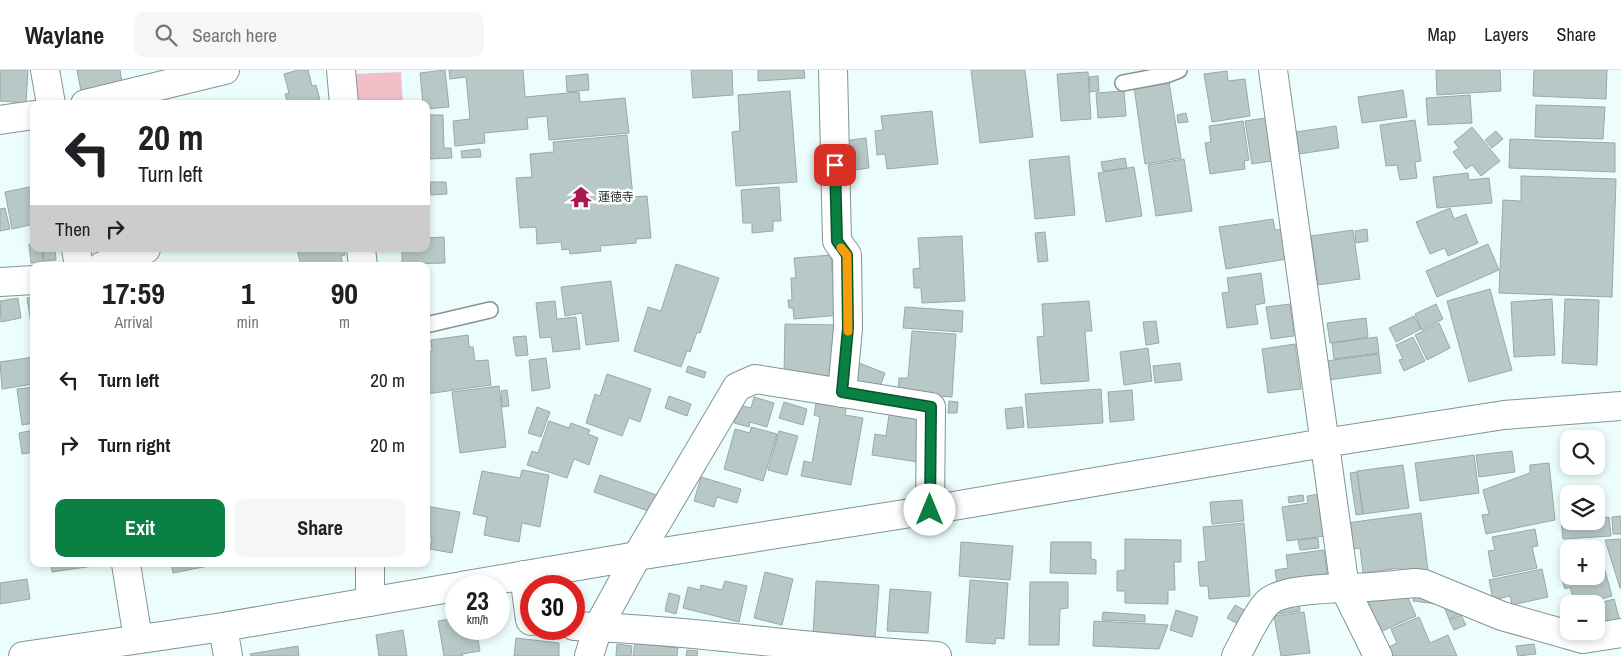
<!DOCTYPE html>
<html lang="en">
<head>
<meta charset="utf-8">
<style>
  :root { --surface:#fff; --page:#f6f6f6; --text:#202124; --muted:#757577; --line:#e0e0e0; --accent:#0b8043 }
  body { margin:0; font-family:"Archivo Narrow","Noto Sans JP",sans-serif; background:var(--page); color:var(--text); height:100vh; display:flex; flex-direction:column; font-size:19px; white-space:nowrap }
  * { box-sizing:border-box; margin:0 }
  p { font-size:16px; color:var(--muted) }
  .icon { flex:none; width:28px; height:28px; fill:none; stroke:currentColor; stroke-width:2; stroke-linecap:round; stroke-linejoin:round }
  .map { position:relative; flex:1; overflow:hidden }
  .sheet { position:absolute; left:30px; top:192px; width:400px; height:305px; display:flex; flex-direction:column; background:var(--surface); border-radius:10px; box-shadow:0 2px 8px #0003 }
  .sheet>* { flex:none }
  .banner { position:absolute; left:30px; top:30px; width:400px; height:152px; border-radius:10px; box-shadow:0 2px 8px #0003; background:#fff; color:var(--text); overflow:hidden }
  .controls { position:absolute; left:1560px; top:360px; display:grid; gap:10px }
  .controls a { display:grid; place-items:center; width:45px; height:45px; border-radius:10px; background:var(--surface); box-shadow:0 2px 8px #0003; font-size:25px }
  .speed { position:absolute; left:445px; top:505px; display:flex; gap:10px; font-size:25px; font-weight:700; text-align:center }
  .speed>* { display:grid; place-content:center; width:65px; height:65px; border-radius:50%; background:var(--surface); box-shadow:0 2px 8px #0003; line-height:1 }
  .speed small { font-size:12px; font-weight:400 }
  .speed .limit { border:8px solid #d22; background:#fff; color:#111 }
  .pin { position:absolute; display:grid; place-items:center; width:42px; height:42px; color:#fff; margin:-21px; border-radius:10px; box-shadow:0 2px 8px #0006 }
  .me { position:absolute; width:55px; margin:-28px; rotate:0deg; stroke-linejoin:round; filter:drop-shadow(0 0 4px #0008) }
  .turn { display:flex; align-items:center; gap:18px; height:105px; padding:0 25px; font-size:22px }
  .turn .icon { width:65px; height:65px; stroke-width:2.5 }
  .turn b { display:block; font-size:35px; line-height:42px }
  .then { display:flex; align-items:center; height:48px; padding:0 25px; background:#0003; gap:10px; font-size:19px }
  .eta { display:flex; justify-content:space-evenly; align-items:center; height:85px; text-align:center }
  .eta b { font-size:30px; font-weight:700; line-height:35px }
  .cta { display:flex; gap:10px; margin-top:auto; padding:10px 25px }
  .cta a { flex:1; height:58px; border-radius:10px; background:var(--accent); color:#fff; font-size:20px; font-weight:700; line-height:58px; text-align:center }
  .cta a+a { background:var(--page); color:var(--text) }
  ul { padding:0; list-style:none }
  li { display:flex; align-items:center; gap:15px; height:65px; padding:0 25px }
  li div { flex:1 }
  li b { display:block; font-size:19px }
  li em { font-style:normal }
  header { display:flex; align-items:center; gap:30px; box-sizing:border-box; height:70px; padding:0 25px; background:var(--surface); border-bottom:1px solid var(--line) }
  header strong { font-size:24px }
  nav { display:flex; gap:28px; margin-inline-start:auto; font-size:18px }
  .search { width:350px; height:45px; background:var(--page); display:flex; align-items:center; gap:12px; box-sizing:border-box; padding:0 18px; border-radius:10px; color:var(--muted); font-size:19px }
  .map>svg:first-child { display:block }
  .green { fill:#f0bfc8 }
  .building { fill:#b7c8c6; stroke:#98a9a8 }
  .lines { fill:none; stroke-linecap:round; stroke-linejoin:round }
  .lane-casing { stroke:#849493; stroke-width:18 }
  .street-casing { stroke:#849493; stroke-width:30 }
  .secondary-casing { stroke:#849493; stroke-width:30 }
  .lane { stroke:#fff; stroke-width:15 }
  .street { stroke:#fff; stroke-width:28 }
  .secondary { stroke:#fff; stroke-width:28 }
  .route-casing { stroke:#07532c; stroke-width:12 }
  .route { stroke:#0b8043; stroke-width:9 }
  .slow { stroke:#f59e0b; stroke-width:9 }
  .labels { text-anchor:middle; stroke-width:5; stroke-linejoin:round; paint-order:stroke }
  .poi-label { font-size:12px; fill:#191f1f; stroke:#fff; text-anchor:start }
</style>
</head>
<body>
<header>
<strong>Waylane</strong>
<div class="search"><svg class="icon" aria-label="search" viewBox="0 0 24 24"><circle cx="10" cy="10" r="6"/><path d="M15 15l6 6"/></svg>Search here</div>
<nav><a>Map</a><a>Layers</a><a>Share</a></nav>
</header>
<div class="map">
<svg width="1621" height="586" viewBox="0 0 1621 586">
  <rect width="100%" height="100%" fill="#ebfdfc"/>
  <!-- green -->
  <polygon class="green" points="401,2 403,34 355,34 353,4"/>
  <!-- building -->
  <g class="building">
    <polygon points="0,0 28,0 26,33 0,31"/>
    <polygon points="77,0 120,0 123,20 82,26"/>
    <polygon points="298,0 308,0 312,16 316,15 321,34 288,34 285,24 289,23 284,4"/>
    <polygon points="445,0 449,37 426,39 426,34 423,34 420,3"/>
    <polygon points="449,0 523,0 525,27 579,22 580,32 625,28 629,63 549,70 547,46 527,48 528,59 484,63 485,73 455,76 453,51 470,49 466,7 450,9"/>
    <polygon points="691,0 732,0 733,25 693,28"/>
    <polygon points="758,0 804,0 805,8 758,11"/>
    <polygon points="971,0 1025,0 1033,67 980,73"/>
    <polygon points="1436,0 1500,0 1501,21 1437,25"/>
    <polygon points="1534,0 1607,0 1606,29 1533,26"/>
    <polygon points="1227,1 1228,11 1245,9 1250,46 1212,52 1204,4"/>
    <polygon points="1088,2 1091,49 1061,51 1057,4"/>
    <polygon points="588,4 589,20 567,22 566,6"/>
    <polygon points="1098,6 1099,21 1090,22 1089,7"/>
    <polygon points="1169,12 1181,88 1145,94 1134,17"/>
    <polygon points="1403,20 1407,47 1362,53 1358,27"/>
    <polygon points="790,21 797,112 736,116 732,62 740,61 738,25"/>
    <polygon points="1124,21 1126,46 1098,48 1096,23"/>
    <polygon points="1470,25 1472,53 1428,55 1426,28"/>
    <polygon points="1536,35 1605,37 1603,69 1535,67"/>
    <polygon points="932,41 938,94 887,99 885,84 877,85 875,61 883,60 881,46"/>
    <polygon points="1186,43 1188,52 1178,53 1177,45"/>
    <polygon points="426,45 443,45 444,78 451,78 452,88 426,89"/>
    <polygon points="1266,48 1272,91 1252,94 1245,51"/>
    <polygon points="1415,50 1421,91 1415,92 1417,108 1400,110 1397,95 1386,96 1380,55"/>
    <polygon points="1243,51 1249,90 1244,91 1245,99 1210,104 1205,73 1211,72 1209,56"/>
    <polygon points="1336,56 1339,78 1299,84 1296,62"/>
    <polygon points="1472,57 1500,91 1481,106 1472,95 1466,99 1453,82 1459,78 1454,72"/>
    <polygon points="1496,61 1503,69 1492,78 1485,70"/>
    <polygon points="627,65 633,127 647,126 651,168 636,169 636,173 600,176 601,181 570,184 569,179 562,180 561,172 537,174 536,157 520,158 516,108 532,107 530,84 554,82 553,72"/>
    <polygon points="866,68 869,98 847,101 844,71"/>
    <polygon points="1510,69 1615,73 1615,102 1509,98"/>
    <polygon points="480,79 481,87 462,88 461,81"/>
    <polygon points="1069,86 1075,145 1035,149 1029,90"/>
    <polygon points="1125,88 1127,98 1103,101 1101,92"/>
    <polygon points="1184,89 1192,141 1156,146 1148,95"/>
    <polygon points="1134,97 1142,146 1106,152 1098,103"/>
    <polygon points="1468,103 1469,110 1489,108 1492,133 1437,138 1433,107"/>
    <polygon points="1521,106 1616,109 1612,227 1499,223 1503,130 1521,131"/>
    <polygon points="430,112 446,112 447,124 431,125"/>
    <polygon points="34,116 34,154 12,159 5,122"/>
    <polygon points="779,117 781,151 773,151 773,161 752,163 752,153 743,153 741,120"/>
    <polygon points="5,138 10,159 0,161 0,139"/>
    <polygon points="1450,138 1454,149 1466,144 1478,173 1448,186 1445,178 1430,184 1416,152"/>
    <polygon points="1273,149 1275,160 1283,159 1287,189 1226,199 1219,157"/>
    <polygon points="1367,159 1368,171 1356,173 1355,161"/>
    <polygon points="1353,160 1360,209 1318,215 1311,166"/>
    <polygon points="1045,162 1048,191 1038,192 1035,163"/>
    <polygon points="962,166 965,231 922,233 921,218 914,218 913,199 920,198 918,168"/>
    <polygon points="444,167 445,193 402,194 402,179 426,179 426,168"/>
    <polygon points="29,174 34,174 34,179 42,179 43,192 31,193"/>
    <polygon points="1488,174 1499,200 1437,227 1426,201"/>
    <polygon points="43,179 55,179 56,190 44,191"/>
    <polygon points="297,179 344,179 345,185 341,186 343,196 301,196"/>
    <polygon points="831,185 832,202 838,202 841,245 794,249 793,238 789,238 788,230 792,230 791,208 796,208 794,188"/>
    <polygon points="676,194 719,208 700,263 697,262 690,282 687,281 681,297 634,281 648,237 661,241"/>
    <polygon points="1261,203 1265,233 1255,235 1258,254 1227,258 1222,223 1229,222 1227,208"/>
    <polygon points="611,211 619,271 586,275 582,243 565,246 561,217"/>
    <polygon points="1490,219 1512,300 1469,312 1447,231"/>
    <polygon points="34,227 34,273 27,228"/>
    <polygon points="18,228 21,248 1,252 0,231"/>
    <polygon points="1552,229 1555,285 1514,287 1511,232"/>
    <polygon points="1565,229 1599,230 1597,295 1562,293"/>
    <polygon points="555,231 557,249 576,247 580,279 553,282 551,267 540,268 536,233"/>
    <polygon points="1089,231 1092,261 1085,261 1089,311 1041,314 1037,267 1044,266 1042,234"/>
    <polygon points="1290,234 1294,266 1271,269 1266,237"/>
    <polygon points="1436,234 1443,249 1422,260 1415,244"/>
    <polygon points="905,237 963,241 962,262 903,258"/>
    <polygon points="1414,246 1421,259 1396,272 1389,258"/>
    <polygon points="1366,248 1368,267 1330,273 1327,253"/>
    <polygon points="1156,251 1159,273 1146,275 1143,252"/>
    <polygon points="1439,253 1450,278 1427,290 1415,265"/>
    <polygon points="785,254 837,255 836,306 784,305"/>
    <polygon points="912,261 956,264 952,327 898,323 899,308 908,308"/>
    <polygon points="468,265 469,277 473,277 475,291 488,290 491,315 426,324 426,282 432,281 431,270"/>
    <polygon points="526,266 528,285 516,286 513,267"/>
    <polygon points="1377,267 1379,283 1334,289 1332,273"/>
    <polygon points="1413,267 1425,291 1404,301 1399,290 1403,289 1396,275"/>
    <polygon points="1295,274 1301,319 1268,323 1262,279"/>
    <polygon points="1148,278 1152,311 1124,315 1120,282"/>
    <polygon points="1379,284 1381,303 1328,310 1326,291"/>
    <polygon points="34,287 34,314 2,319 0,292"/>
    <polygon points="546,288 550,318 532,321 529,290"/>
    <polygon points="859,293 885,303 878,322 852,312"/>
    <polygon points="1180,293 1182,310 1155,313 1153,296"/>
    <polygon points="688,296 706,302 704,308 686,302"/>
    <polygon points="607,304 651,319 640,352 629,348 622,366 586,353 595,324 600,326"/>
    <polygon points="499,316 506,377 460,383 452,322"/>
    <polygon points="34,317 34,353 22,355 17,319"/>
    <polygon points="1101,319 1103,353 1028,358 1025,324"/>
    <polygon points="507,320 509,336 502,337 501,321"/>
    <polygon points="1132,320 1134,350 1110,352 1108,322"/>
    <polygon points="669,326 691,334 687,346 665,338"/>
    <polygon points="754,327 774,333 767,357 750,352 749,357 734,353 740,335 751,338"/>
    <polygon points="817,327 847,333 845,345 863,348 851,415 801,406 804,391 812,393 820,347 814,345"/>
    <polygon points="949,331 958,332 957,343 948,343"/>
    <polygon points="784,332 807,339 803,355 779,348"/>
    <polygon points="537,337 550,342 541,367 528,363"/>
    <polygon points="1022,337 1024,357 1007,359 1005,339"/>
    <polygon points="889,345 919,349 916,363 922,364 918,392 872,385 875,364 886,366"/>
    <polygon points="549,351 569,358 571,353 590,360 588,364 598,368 589,395 574,389 567,408 527,395 532,381 538,383"/>
    <polygon points="751,357 777,364 763,411 724,399 735,359 750,363"/>
    <polygon points="34,360 34,382 22,384 19,363"/>
    <polygon points="779,361 798,366 787,405 768,400"/>
    <polygon points="1512,381 1515,402 1479,407 1476,385"/>
    <polygon points="1474,385 1479,423 1420,431 1415,393"/>
    <polygon points="1549,393 1555,450 1486,464 1482,445 1489,444 1483,420 1530,403 1530,395"/>
    <polygon points="1403,395 1409,438 1363,444 1357,401"/>
    <polygon points="522,400 549,405 540,457 522,453 519,472 484,465 487,447 473,444 482,401 520,408"/>
    <polygon points="1357,402 1363,444 1356,445 1350,403"/>
    <polygon points="600,405 657,425 651,442 594,422"/>
    <polygon points="701,407 741,419 737,433 717,427 714,437 694,431"/>
    <polygon points="1320,424 1325,466 1287,471 1282,437 1308,433 1307,426"/>
    <polygon points="1303,425 1304,431 1289,433 1288,427"/>
    <polygon points="1242,430 1244,451 1212,454 1210,432"/>
    <polygon points="426,436 460,442 452,483 430,479 432,468 426,467"/>
    <polygon points="1421,443 1428,501 1400,505 1399,498 1363,503 1360,478 1351,479 1347,453"/>
    <polygon points="1621,446 1621,464 1613,464 1612,447"/>
    <polygon points="1609,447 1611,466 1563,469 1561,451 1596,451 1596,448"/>
    <polygon points="1244,453 1250,526 1209,529 1208,516 1200,516 1198,492 1206,491 1203,457"/>
    <polygon points="1535,459 1538,476 1532,477 1537,498 1493,507 1488,481 1495,480 1492,467"/>
    <polygon points="1318,468 1319,478 1300,480 1298,470"/>
    <polygon points="1125,469 1181,470 1181,492 1174,492 1175,520 1168,520 1168,534 1125,533 1125,521 1117,521 1117,501 1125,500"/>
    <polygon points="1621,469 1621,518 1620,518 1605,470"/>
    <polygon points="961,472 1013,476 1010,510 959,506"/>
    <polygon points="1051,472 1091,472 1091,489 1096,490 1096,504 1050,503"/>
    <polygon points="1597,472 1612,526 1583,534 1575,534 1570,517 1565,519 1561,506 1567,505 1562,489 1569,487 1569,506 1596,506 1596,479 1576,479 1575,478"/>
    <polygon points="1324,480 1328,510 1278,520 1275,500 1288,498 1286,485"/>
    <polygon points="51,494 107,494 52,502"/>
    <polygon points="171,494 207,494 208,496 173,503"/>
    <polygon points="1542,499 1548,527 1512,535 1510,526 1493,530 1489,510"/>
    <polygon points="765,502 793,509 782,555 754,548"/>
    <polygon points="27,509 30,529 0,534 0,513"/>
    <polygon points="970,510 1008,513 1004,569 996,568 995,574 966,572"/>
    <polygon points="725,511 747,516 739,552 683,538 688,517 700,520 701,515 722,520"/>
    <polygon points="816,511 879,515 875,570 813,565"/>
    <polygon points="1030,512 1068,512 1068,538 1060,539 1059,575 1029,575"/>
    <polygon points="890,519 931,522 928,563 887,561"/>
    <polygon points="1414,520 1436,534 1413,531"/>
    <polygon points="1405,521 1416,546 1376,564 1359,526"/>
    <polygon points="669,523 680,526 676,544 665,541"/>
    <polygon points="1440,527 1465,541 1449,549"/>
    <polygon points="1614,529 1620,551 1605,555 1599,533"/>
    <polygon points="1299,532 1300,541 1276,544 1275,536"/>
    <polygon points="1235,535 1246,541 1238,554 1227,548"/>
    <polygon points="1176,540 1198,547 1192,567 1170,560"/>
    <polygon points="1103,542 1145,545 1145,552 1102,550"/>
    <polygon points="1304,542 1310,583 1281,586 1274,546"/>
    <polygon points="1461,545 1466,555 1454,560 1449,550"/>
    <polygon points="1419,547 1430,573 1448,565 1457,586 1393,586 1389,577 1397,573 1391,559"/>
    <polygon points="456,548 456,559 476,559 480,581 462,584 463,586 444,586 438,551"/>
    <polygon points="1094,551 1168,555 1159,579 1093,576"/>
    <polygon points="403,560 407,586 379,586 376,565"/>
    <polygon points="516,568 559,573 559,586 514,586"/>
    <polygon points="635,573 678,578 677,586 633,586"/>
    <polygon points="617,574 632,576 631,586 616,586"/>
    <polygon points="1534,574 1536,584 1518,586 1516,576"/>
    <polygon points="298,576 299,586 251,586 250,584"/>
    <polygon points="687,580 698,581 697,586 686,586"/>
  </g>
  <g class="lines">
    <!-- lane casing -->
    <g class="lane-casing">
      <g id="lane">
        <polyline points="1123,13 1166,5 1179,0"/>
        <polyline points="426,255 490,240"/>
      </g>
    </g>
    <!-- street casing -->
    <g class="street-casing">
      <g id="street">
        <polyline points="45,0 51,34"/>
        <polyline points="341,0 344,34"/>
        <polyline points="833,0 837,171 847,185 848,258 842,323"/>
        <polyline points="1273,0 1345,519 1378,586"/>
        <polyline points="85,34 225,0"/>
        <polyline points="0,50 34,45"/>
        <polyline points="76,179 79,196"/>
        <polyline points="361,179 363,196"/>
        <polyline points="102,196 146,179"/>
        <polyline points="0,212 34,210"/>
        <polyline points="126,494 138,569"/>
        <polyline points="524,505 530,550 531,551"/>
        <polyline points="370,532 370,494"/>
        <path d="M 574,556 C 695,560 816,580 937,586"/>
        <polyline points="223,557 228,586"/>
        <polyline points="589,586 598,557 637,486 737,317 755,309 931,337 930,440"/>
        <path d="M 1236,586 C 1245,570 1255,546 1267,533 C 1281,519 1327,519 1346,518 C 1369,518 1392,515 1415,513 L 1424,514 L 1502,546 L 1583,569 L 1621,563"/>
      </g>
    </g>
    <!-- secondary casing -->
    <g class="secondary-casing">
      <g id="secondary">
        <polyline points="461,516 637,486 930,440 1324,373 1504,345 1621,336"/>
        <polyline points="23,586 223,557 456,517"/>
      </g>
    </g>
    <!-- lane -->
    <use href="#lane" class="lane"/>
    <!-- street -->
    <use href="#street" class="street"/>
    <!-- secondary -->
    <use href="#secondary" class="secondary"/>
  </g>
  <g class="lines">
    <!-- route casing -->
    <g class="route-casing">
      <polyline id="route" points="835,95 837,171 847,185 848,258 842,322 931,337 930,440"/>
    </g>
    <!-- route -->
    <use href="#route" class="route"/>
    <!-- slow -->
    <polyline class="slow" points="841,178 847,185 848,261"/>
  </g>
  <!-- icons -->
  <defs>
    <g id="temple-bare" transform="scale(1.725)"><path d="M0-6L5-2H3V0L6.5 2.5H4V6H1.5V3h-3V6H-4V2.5H-6.5L-3 0V-2H-5Z" fill="#a91750" stroke="#fff" stroke-width="2.5" paint-order="stroke"/></g>
  </defs>
  <g fill-rule="evenodd">
    <use href="#temple-bare" x="581" y="127"/>
  </g>
  <g class="labels">
    <!-- poi labels -->
    <g class="poi-label">
      <text x="598" y="131">蓮徳寺</text>
    </g>
  </g>
</svg>
<div class="controls">
<a><svg class="icon" aria-label="search" viewBox="0 0 24 24"><circle cx="10" cy="10" r="6"/><path d="M15 15l6 6"/></svg></a>
<a><svg class="icon" aria-label="layers" viewBox="0 0 24 24"><path d="M12 4l9 5-9 5-9-5zM3 14l9 5 9-5"/></svg></a>
<a>+</a>
<a>−</a>
</div>
<div class="speed"><div>23<small>km/h</small></div><div class="limit">30</div></div>
<div class="pin" style="left:835px;top:95px;background:#d93025"><svg class="icon" aria-label="arrive" viewBox="0 0 24 24"><path d="M6 21V4h12l-3 4 3 4H6"/></svg></div>
<svg class="me" style="left:930px;top:440px" viewBox="-20 -20 40 40"><circle r="19" fill="#fff"/><path d="M0-13L10 11 0 6-10 11z" fill="#0b8043"/></svg>
<div class="banner">
<div class="turn"><svg class="icon" aria-label="left" viewBox="0 0 24 24"><path d="M17 20v-9H6M10 6l-5 5 5 5"/></svg><div><b>20 m</b>Turn left</div></div>
<div class="then">Then<svg class="icon" aria-label="right" viewBox="0 0 24 24"><path d="M7 20v-9h11M14 6l5 5-5 5"/></svg></div>
</div>
<section class="sheet">
<div class="eta">
<div><b>17:59</b><p>Arrival</p></div>
<div><b>1</b><p>min</p></div>
<div><b>90</b><p>m</p></div>
</div>
<ul>
<li><svg class="icon" aria-label="left" viewBox="0 0 24 24"><path d="M17 20v-9H6M10 6l-5 5 5 5"/></svg><div><b>Turn left</b></div><em>20 m</em></li>
<li><svg class="icon" aria-label="right" viewBox="0 0 24 24"><path d="M7 20v-9h11M14 6l5 5-5 5"/></svg><div><b>Turn right</b></div><em>20 m</em></li>
</ul>
<div class="cta"><a>Exit</a><a>Share</a></div>
</section>
</div>
</body>
</html>
